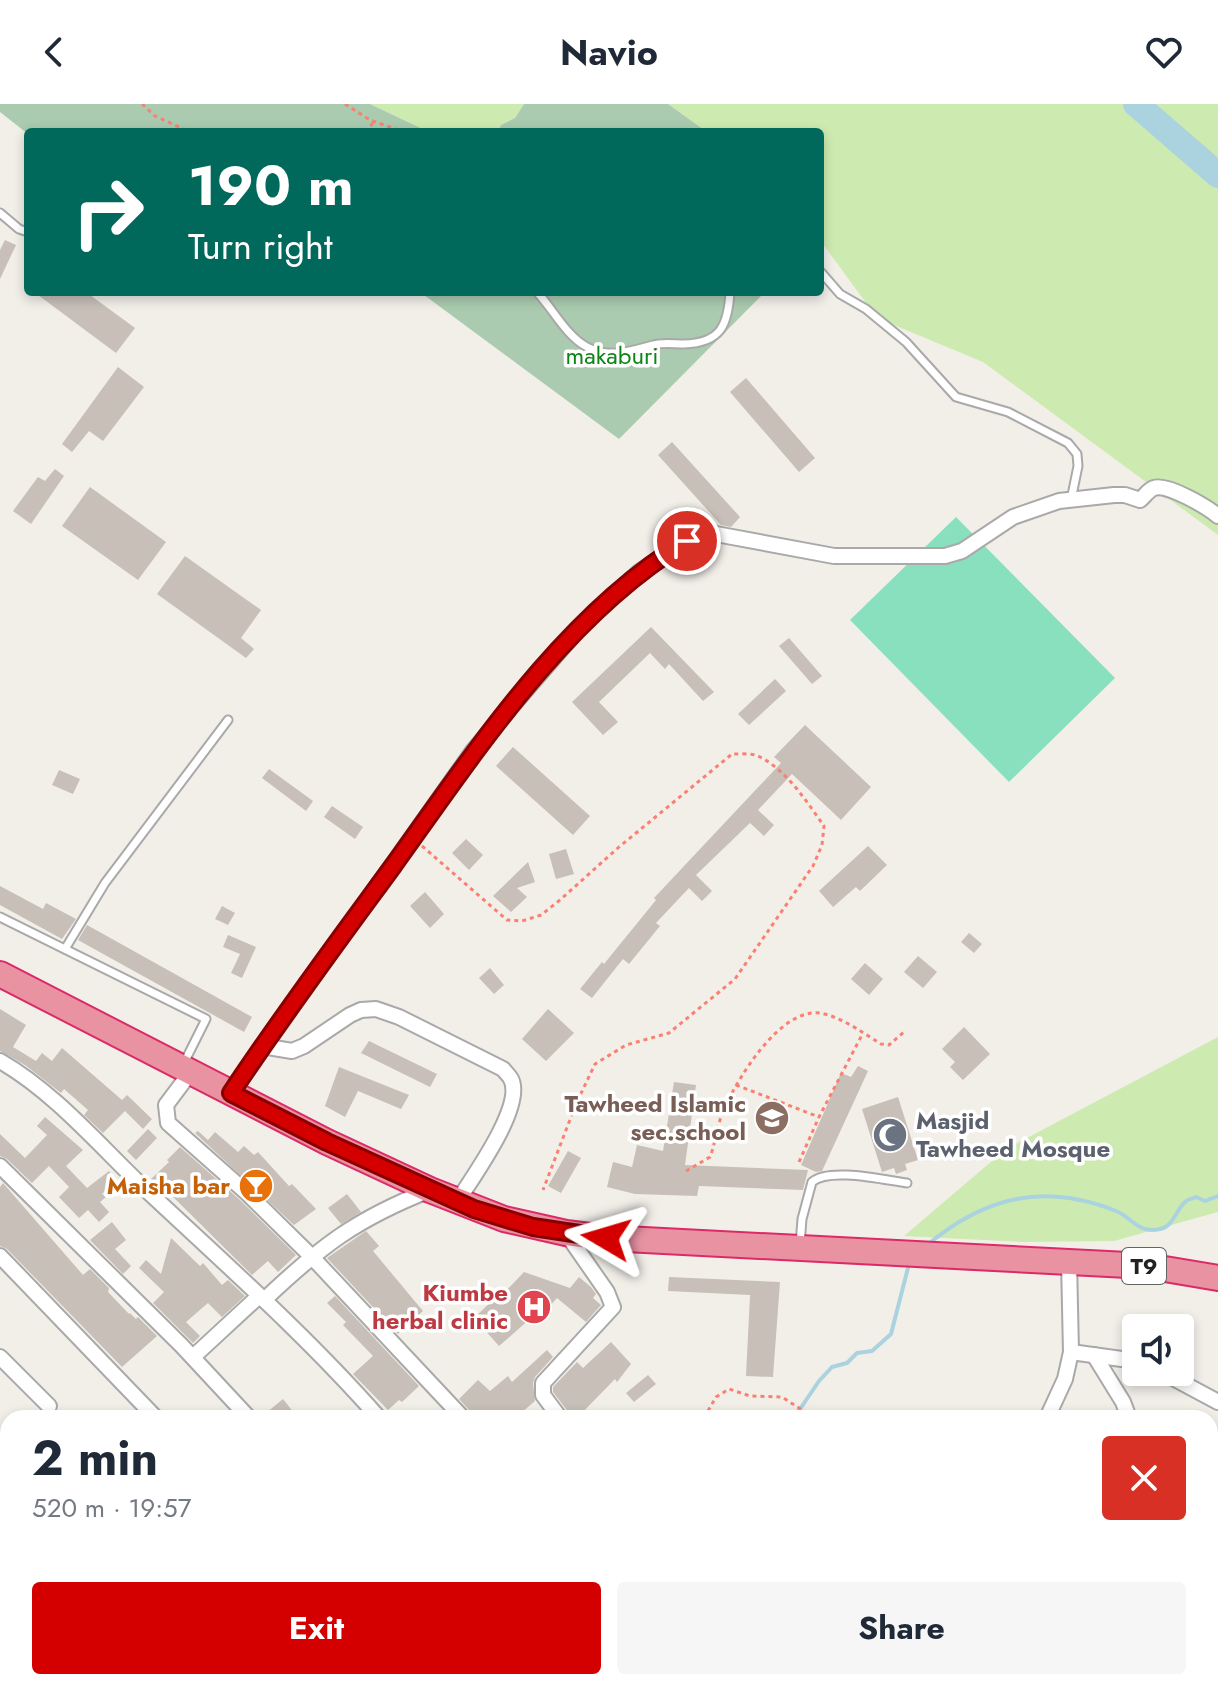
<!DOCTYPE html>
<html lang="en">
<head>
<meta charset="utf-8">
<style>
  :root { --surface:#fff; --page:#f6f6f7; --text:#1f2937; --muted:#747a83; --accent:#d40000 }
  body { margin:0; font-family:Jost,sans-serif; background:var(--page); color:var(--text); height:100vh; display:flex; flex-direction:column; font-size:30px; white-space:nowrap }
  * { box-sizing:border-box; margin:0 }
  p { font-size:26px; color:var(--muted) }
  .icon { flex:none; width:44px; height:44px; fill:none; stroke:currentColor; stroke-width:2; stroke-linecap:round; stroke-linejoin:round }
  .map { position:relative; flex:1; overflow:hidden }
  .drawer { position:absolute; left:0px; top:1306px; width:1218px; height:280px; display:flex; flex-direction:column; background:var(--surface); border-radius:24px 24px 0 0; box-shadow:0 4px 12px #0003 }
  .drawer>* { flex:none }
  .banner { position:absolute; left:24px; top:24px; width:800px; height:168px; border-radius:8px; box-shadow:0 4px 12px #0003; background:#00695c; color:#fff; overflow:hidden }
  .tools { position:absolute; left:1122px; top:1210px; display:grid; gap:16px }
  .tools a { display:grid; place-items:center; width:72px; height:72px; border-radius:8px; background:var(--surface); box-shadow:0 4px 12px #0003; font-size:40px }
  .pin { position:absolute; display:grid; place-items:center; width:68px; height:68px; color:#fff; margin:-34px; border:4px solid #fff; border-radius:50%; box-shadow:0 2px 8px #0007 }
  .me { position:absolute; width:88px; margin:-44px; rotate:277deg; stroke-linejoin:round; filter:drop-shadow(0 0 6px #0008) }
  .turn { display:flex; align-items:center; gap:28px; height:168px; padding:0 32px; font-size:36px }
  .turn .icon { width:104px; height:104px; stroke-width:2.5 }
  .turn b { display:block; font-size:56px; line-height:68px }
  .round { display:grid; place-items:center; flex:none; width:84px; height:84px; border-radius:8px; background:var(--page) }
  .headline { display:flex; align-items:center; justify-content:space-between; height:136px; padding:0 32px }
  h1 { font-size:48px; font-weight:700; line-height:60px }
  .button { display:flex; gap:16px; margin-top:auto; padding:16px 32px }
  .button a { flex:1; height:92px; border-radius:8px; background:var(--accent); color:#fff; font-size:32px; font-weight:700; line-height:92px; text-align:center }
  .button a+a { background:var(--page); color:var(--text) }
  header { display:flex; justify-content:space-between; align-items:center; height:104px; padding:0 32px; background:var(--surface); font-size:36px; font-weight:700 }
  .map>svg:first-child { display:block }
  .grass { fill:#cdebb0 }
  .cemetery { fill:#aacbaf }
  .pitch { fill:#88e0be }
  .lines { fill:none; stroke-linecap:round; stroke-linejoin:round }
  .stream { stroke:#aad3df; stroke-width:4 }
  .river { stroke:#aad3df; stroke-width:26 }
  .runway { stroke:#b1b0ac; stroke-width:98 }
  .building { fill:#c7bfb8 }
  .lane-casing { stroke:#a9a9a9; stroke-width:11 }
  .street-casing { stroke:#a9a9a9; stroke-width:18 }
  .highway-casing { stroke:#dc2a67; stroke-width:28 }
  .path { stroke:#fa8072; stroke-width:3; stroke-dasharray:4 4; stroke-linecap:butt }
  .lane { stroke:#fff; stroke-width:7 }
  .street { stroke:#fff; stroke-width:14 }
  .highway { stroke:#e892a2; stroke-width:24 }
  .route-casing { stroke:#8a0000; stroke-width:20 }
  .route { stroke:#d40000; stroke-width:14 }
  .labels { text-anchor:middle; stroke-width:7; stroke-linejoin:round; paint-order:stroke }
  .shield { fill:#fff; stroke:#646464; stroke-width:2 }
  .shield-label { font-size:22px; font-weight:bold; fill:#222 }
  .park-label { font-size:24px; fill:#0c8416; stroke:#fff }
  .education-label { font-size:24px; font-weight:bold; fill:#785e54; stroke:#fff; text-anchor:end }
  .worship-label { font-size:24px; font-weight:bold; fill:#5b616d; stroke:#fff; text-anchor:start }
  .food-label { font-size:24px; font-weight:bold; fill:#c56008; stroke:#fff; text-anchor:end }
  .health-label { font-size:24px; font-weight:bold; fill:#be3a42; stroke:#fff; text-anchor:end }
</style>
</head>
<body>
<header><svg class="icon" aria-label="back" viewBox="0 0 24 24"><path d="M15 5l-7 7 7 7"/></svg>Navio<svg class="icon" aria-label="heart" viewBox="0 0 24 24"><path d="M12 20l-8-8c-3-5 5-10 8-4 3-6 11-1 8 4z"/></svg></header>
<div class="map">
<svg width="1218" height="1586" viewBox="0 0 1218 1586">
  <rect width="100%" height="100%" fill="#f2efe9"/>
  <!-- grass -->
  <g class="grass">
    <polygon points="370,0 524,0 515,14 501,21 498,28 429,28"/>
    <polygon points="668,0 1218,0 1218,431 983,258 877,214 820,136 820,28 707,28"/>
    <polygon points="1218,933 1218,1108 1114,1137 1022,1138 904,1132 1006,1045"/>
  </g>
  <!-- cemetery -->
  <g class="cemetery">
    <polygon points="0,0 370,0 429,28 28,30 0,8"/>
    <polygon points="524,0 668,0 707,28 498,28 501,21 515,14"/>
    <polygon points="420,188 765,188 619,335"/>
  </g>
  <!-- pitch -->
  <polygon class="pitch" points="956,413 1115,574 1009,678 850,516"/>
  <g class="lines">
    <!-- stream -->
    <g class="stream">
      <path d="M 926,1142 C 984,1093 1043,1078 1116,1107 C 1132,1113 1137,1130 1160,1125 C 1173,1123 1176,1106 1185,1098 C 1188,1095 1192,1095 1196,1093 L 1205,1097 L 1218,1092"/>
      <polyline points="794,1314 819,1277 832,1263 847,1259 857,1249 872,1247 891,1230 909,1160"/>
      <polyline points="0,1576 15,1586"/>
      <path d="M 199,1578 C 214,1583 228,1585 243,1578"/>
      <polyline points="64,1586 84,1578"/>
    </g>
    <!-- river -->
    <polyline class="river" points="1136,0 1218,71"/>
    <!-- runway -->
    <polyline class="runway" points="982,1586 988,1578"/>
  </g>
  <!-- building -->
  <g class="building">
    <polygon points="5,136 16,141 0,175 0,146"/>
    <polygon points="34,188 86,188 135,224 116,249"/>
    <polygon points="118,263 144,283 103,337 89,327 72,348 62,340"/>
    <polygon points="746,274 815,354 799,368 730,288"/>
    <polygon points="672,338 740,413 731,423 721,421 658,351"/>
    <polygon points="55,365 64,372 31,420 13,407 38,373 45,377"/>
    <polygon points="90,383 166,438 138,476 62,422"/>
    <polygon points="185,452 261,506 241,534 254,545 246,554 157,490"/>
    <polygon points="651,523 714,588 703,597 669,560 665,565 650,549 599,598 618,618 603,631 572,598"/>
    <polygon points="789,534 822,572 812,580 779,542"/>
    <polygon points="775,575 786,587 749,621 738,610"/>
    <polygon points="805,621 871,683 841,716 792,670 758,706 774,721 764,732 750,719 696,771 712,787 702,797 689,784 656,819 660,822 629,860 623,855 592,894 580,885 602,858 604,860 656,796 654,794 781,659 774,653"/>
    <polygon points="513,643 590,712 573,731 496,662"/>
    <polygon points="269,665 313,697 306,707 262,674"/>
    <polygon points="59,666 80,675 73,690 52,681"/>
    <polygon points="332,702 363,723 355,735 324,713"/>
    <polygon points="466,735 483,751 469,766 452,749"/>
    <polygon points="868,742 887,761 860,787 856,783 833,803 819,787"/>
    <polygon points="566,745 574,770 556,775 549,750"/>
    <polygon points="528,758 535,778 517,784 527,793 511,808 493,792"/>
    <polygon points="0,782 43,805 46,799 76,815 62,835 0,801"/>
    <polygon points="425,788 444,810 430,824 410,802"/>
    <polygon points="222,802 235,809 228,821 215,815"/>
    <polygon points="87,821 252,913 244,928 78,836"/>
    <polygon points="969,829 982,840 974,849 961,838"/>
    <polygon points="228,831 256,843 242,874 231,869 240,850 223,843"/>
    <polygon points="918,852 937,868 923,884 904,868"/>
    <polygon points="865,859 883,875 869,891 851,875"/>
    <polygon points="490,864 504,881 494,890 479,874"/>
    <polygon points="0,905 26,921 13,943 36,957 42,949 52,957 62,944 122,996 127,991 152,1015 143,1025 125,1007 103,1029 84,1011 88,1006 64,985 61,989 25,961 0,947"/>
    <polygon points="548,905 574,929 546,957 522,935"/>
    <polygon points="964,923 990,950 963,976 950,963 955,958 942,945"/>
    <polygon points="369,937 437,970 430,983 361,949"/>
    <polygon points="858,962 868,967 822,1067 816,1068 801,1061 841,969 851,973"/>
    <polygon points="339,963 409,991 401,1005 358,987 345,1013 325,1002"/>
    <polygon points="674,978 696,981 685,1061 808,1066 803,1086 699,1082 697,1092 635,1090 607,1083 613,1058 632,1063 637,1041 663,1047"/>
    <polygon points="898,993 918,1056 905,1060 907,1066 896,1070 894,1064 882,1068 862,1005"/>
    <polygon points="45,1013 83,1046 66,1062 87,1084 109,1067 116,1076 102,1090 106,1093 100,1098 109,1108 99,1118 88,1106 79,1114 59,1093 69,1083 49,1062 32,1079 7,1055 0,1052 0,1030 25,1054 47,1031 37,1022"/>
    <polygon points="148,1025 157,1034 136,1056 127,1047"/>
    <polygon points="198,1027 208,1036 215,1028 238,1048 244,1042 254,1051 258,1048 289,1082 292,1080 316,1105 294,1121 195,1029"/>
    <polygon points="180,1043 240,1096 296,1151 278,1168 268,1157 252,1171 163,1083 160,1085 151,1075 169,1058 167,1056"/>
    <polygon points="568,1047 581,1054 561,1089 548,1082"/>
    <polygon points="3,1079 83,1171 90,1165 109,1184 108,1188 129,1210 130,1209 136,1215 138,1213 157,1232 122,1263 7,1145 0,1142 0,1083"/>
    <polygon points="347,1090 361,1108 341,1120 328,1104"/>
    <polygon points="112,1118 126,1136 115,1145 131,1162 123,1170 90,1136"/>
    <polygon points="366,1127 379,1142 373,1147 423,1207 398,1230 327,1154"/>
    <polygon points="171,1134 200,1162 203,1159 222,1181 228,1176 245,1192 222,1213 208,1199 186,1218 200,1232 193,1239 153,1199 164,1188 139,1164 146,1156 161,1170"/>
    <polygon points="524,1168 570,1184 579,1173 591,1183 596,1190 593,1194 601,1201 586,1218 557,1194 535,1218 531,1214 499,1242 474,1214 498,1191 500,1193"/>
    <polygon points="669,1173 780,1178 773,1273 746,1272 750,1191 668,1187"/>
    <polygon points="335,1192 419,1282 402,1298 399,1296 388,1306 353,1270 373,1252 343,1221 346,1218 327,1199"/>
    <polygon points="611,1238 631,1260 617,1278 615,1275 577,1314 573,1314 553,1288 553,1283 577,1258 583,1264"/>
    <polygon points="547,1246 553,1253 535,1273 533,1279 535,1297 515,1314 473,1314 470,1307 459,1295 478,1276 490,1287 508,1272 512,1278"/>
    <polygon points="648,1271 656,1280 634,1298 626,1289"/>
    <polygon points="283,1295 298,1314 260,1314"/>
  </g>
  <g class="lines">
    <!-- lane casing -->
    <g class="lane-casing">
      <g id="lane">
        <polyline points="0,109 19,125 28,128"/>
        <polyline points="820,167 840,190 866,205 906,238 956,293 1008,308 1068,339 1077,350 1078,362 1071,396"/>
        <path d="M 537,188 C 553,205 566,232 587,243 C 610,255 630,247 653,241 C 663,238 674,240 684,240 C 721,239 728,221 730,188"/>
        <polyline points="0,813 206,915 183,961"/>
        <polyline points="65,845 105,779 228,616"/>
        <path d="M 800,1141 L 802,1115 L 812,1078 C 829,1063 884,1076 907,1079"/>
      </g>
    </g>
    <!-- street casing -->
    <g class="street-casing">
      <g id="street">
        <path d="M 262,942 L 292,947 L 304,942 L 350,911 L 361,906 L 376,905 L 399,913 L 503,965 C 506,969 509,971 511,975 C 525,1002 472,1074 457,1098"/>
        <path d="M 0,957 C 54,988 98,1040 142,1082 C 223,1158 306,1231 379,1314"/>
        <polyline points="190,969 166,1001 168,1019 247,1089 311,1152 463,1314"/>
        <path d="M 231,989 L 473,647 L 582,521 L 639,468 L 687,437 L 716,430 L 834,452 L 945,452 L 962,447 L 1013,413 L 1059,397 L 1114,391 L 1125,391 L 1140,396 C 1145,392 1148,386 1154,384 C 1167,379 1207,403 1218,412"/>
        <polyline points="0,1062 182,1242 249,1314"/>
        <polyline points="0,1152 156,1314"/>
        <path d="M 264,1196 C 321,1142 356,1115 430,1086"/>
        <polyline points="1071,1248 1136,1257"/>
        <polyline points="1094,1251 1123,1298 1129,1314"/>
        <polyline points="0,1253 49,1302"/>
        <polyline points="193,1253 259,1192"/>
        <polyline points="1162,1268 1218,1298"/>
        <polyline points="560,1314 543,1291 543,1279 613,1203 607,1188 566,1129"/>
        <polyline points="1047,1314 1065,1275 1071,1248 1069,1157"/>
        <polyline points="0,1353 8,1361"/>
        <polyline points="132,1586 138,1578"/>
        <polyline points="743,1586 758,1578"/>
        <polyline points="1144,1586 1145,1578"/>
      </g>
    </g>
    <!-- highway casing -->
    <g class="highway-casing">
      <polyline id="highway" points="0,870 327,1038 430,1086 504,1115 566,1129 606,1134 1147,1162 1218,1174"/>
    </g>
    <!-- path -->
    <g class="path">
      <polyline points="142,0 155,12 190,28"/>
      <polyline points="345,0 370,16 404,28"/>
      <polyline points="365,28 373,19"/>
      <path d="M 422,742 L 507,816 L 522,817 L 541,811 L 560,796 L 619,743 L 732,650 C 740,650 751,649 758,652 C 786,665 807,698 824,722 L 822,741 L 813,762 L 735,875 L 669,929 L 626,941 L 595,960 L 576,1000 L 543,1086"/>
      <polyline points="736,981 819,1013"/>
      <polyline points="693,1001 724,1005"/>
      <polyline points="799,1058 819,1013 863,929"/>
      <path d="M 686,1067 L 710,1053 C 716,1037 717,1021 724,1005 C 738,974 780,904 820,909 C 842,913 863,929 881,940 L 889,941 L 905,927"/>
      <polyline points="704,1314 716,1293 729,1285 750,1292 782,1293 813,1313 823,1314"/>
      <polyline points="1210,1428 1215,1439 1218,1457"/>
      <polyline points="1210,1488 1218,1480"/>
      <polyline points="559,1578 563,1586"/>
      <polyline points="477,1586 479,1578"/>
      <polyline points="1092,1586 1099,1578"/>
    </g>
    <!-- lane -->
    <use href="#lane" class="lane"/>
    <!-- street -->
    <use href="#street" class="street"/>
    <!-- highway -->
    <use href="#highway" class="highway"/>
  </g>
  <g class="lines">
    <!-- route casing -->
    <g class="route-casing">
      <path id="route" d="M 606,1134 L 533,1123 L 474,1105 L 327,1038 L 231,989 C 282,912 338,837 393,762 C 475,648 564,511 687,437"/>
    </g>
    <!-- route -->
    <use href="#route" class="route"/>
  </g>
  <!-- icons -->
  <defs>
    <g id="school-disc" transform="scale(1.8)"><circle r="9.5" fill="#8d6e63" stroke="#fff"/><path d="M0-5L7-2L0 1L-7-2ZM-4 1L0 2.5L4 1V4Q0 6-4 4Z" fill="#fff"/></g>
    <g id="mosque-disc" transform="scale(1.8)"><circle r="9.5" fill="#6b7280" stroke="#fff"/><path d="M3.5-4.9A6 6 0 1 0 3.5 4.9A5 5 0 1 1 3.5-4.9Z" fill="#fff"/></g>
    <g id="bar-disc" transform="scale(1.8)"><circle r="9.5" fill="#e8710a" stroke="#fff"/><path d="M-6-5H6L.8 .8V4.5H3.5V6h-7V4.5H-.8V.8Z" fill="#fff"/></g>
    <g id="hospital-disc" transform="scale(1.8)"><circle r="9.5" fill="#e0444e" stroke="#fff"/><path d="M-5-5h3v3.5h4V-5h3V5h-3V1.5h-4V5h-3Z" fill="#fff"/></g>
  </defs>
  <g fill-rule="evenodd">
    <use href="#school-disc" x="772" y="1014"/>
    <use href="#mosque-disc" x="890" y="1031"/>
    <use href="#bar-disc" x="256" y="1082"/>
    <use href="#hospital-disc" x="534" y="1203"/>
  </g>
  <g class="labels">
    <!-- shield labels -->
    <rect class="shield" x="1122" y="1144" width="44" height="36" rx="6"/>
    <g class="shield-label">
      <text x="1144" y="1170">T9</text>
    </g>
    <!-- park labels -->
    <g class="park-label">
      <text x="612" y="260">makaburi</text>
    </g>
    <!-- education labels -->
    <g class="education-label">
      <text x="746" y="1008">Tawheed Islamic<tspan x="746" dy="28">sec.school</tspan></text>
    </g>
    <!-- worship labels -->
    <g class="worship-label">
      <text x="916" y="1025">Masjid<tspan x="916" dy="28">Tawheed Mosque</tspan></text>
    </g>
    <!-- food labels -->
    <g class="food-label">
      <text x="230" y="1090">Maisha bar</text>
    </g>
    <!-- health labels -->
    <g class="health-label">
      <text x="508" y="1197">Kiumbe<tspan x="508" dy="28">herbal clinic</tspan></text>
    </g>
  </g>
</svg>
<div class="tools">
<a><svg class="icon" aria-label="sound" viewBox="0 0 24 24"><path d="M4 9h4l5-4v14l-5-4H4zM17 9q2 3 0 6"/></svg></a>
</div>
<div class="pin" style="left:687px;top:437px;background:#d93025"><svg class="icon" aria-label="arrive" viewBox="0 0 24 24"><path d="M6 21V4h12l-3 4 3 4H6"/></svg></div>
<svg class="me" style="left:606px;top:1134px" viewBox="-20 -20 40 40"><path d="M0-17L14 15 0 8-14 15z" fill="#d40000" stroke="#fff" stroke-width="4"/></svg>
<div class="banner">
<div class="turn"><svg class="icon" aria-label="right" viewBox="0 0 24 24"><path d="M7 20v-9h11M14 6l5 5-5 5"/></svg><div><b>190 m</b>Turn right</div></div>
</div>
<section class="drawer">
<div class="headline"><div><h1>2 min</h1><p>520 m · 19:57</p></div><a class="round" style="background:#d93025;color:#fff"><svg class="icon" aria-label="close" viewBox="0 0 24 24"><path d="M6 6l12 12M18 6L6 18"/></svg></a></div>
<div class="button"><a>Exit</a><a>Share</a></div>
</section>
</div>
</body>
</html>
